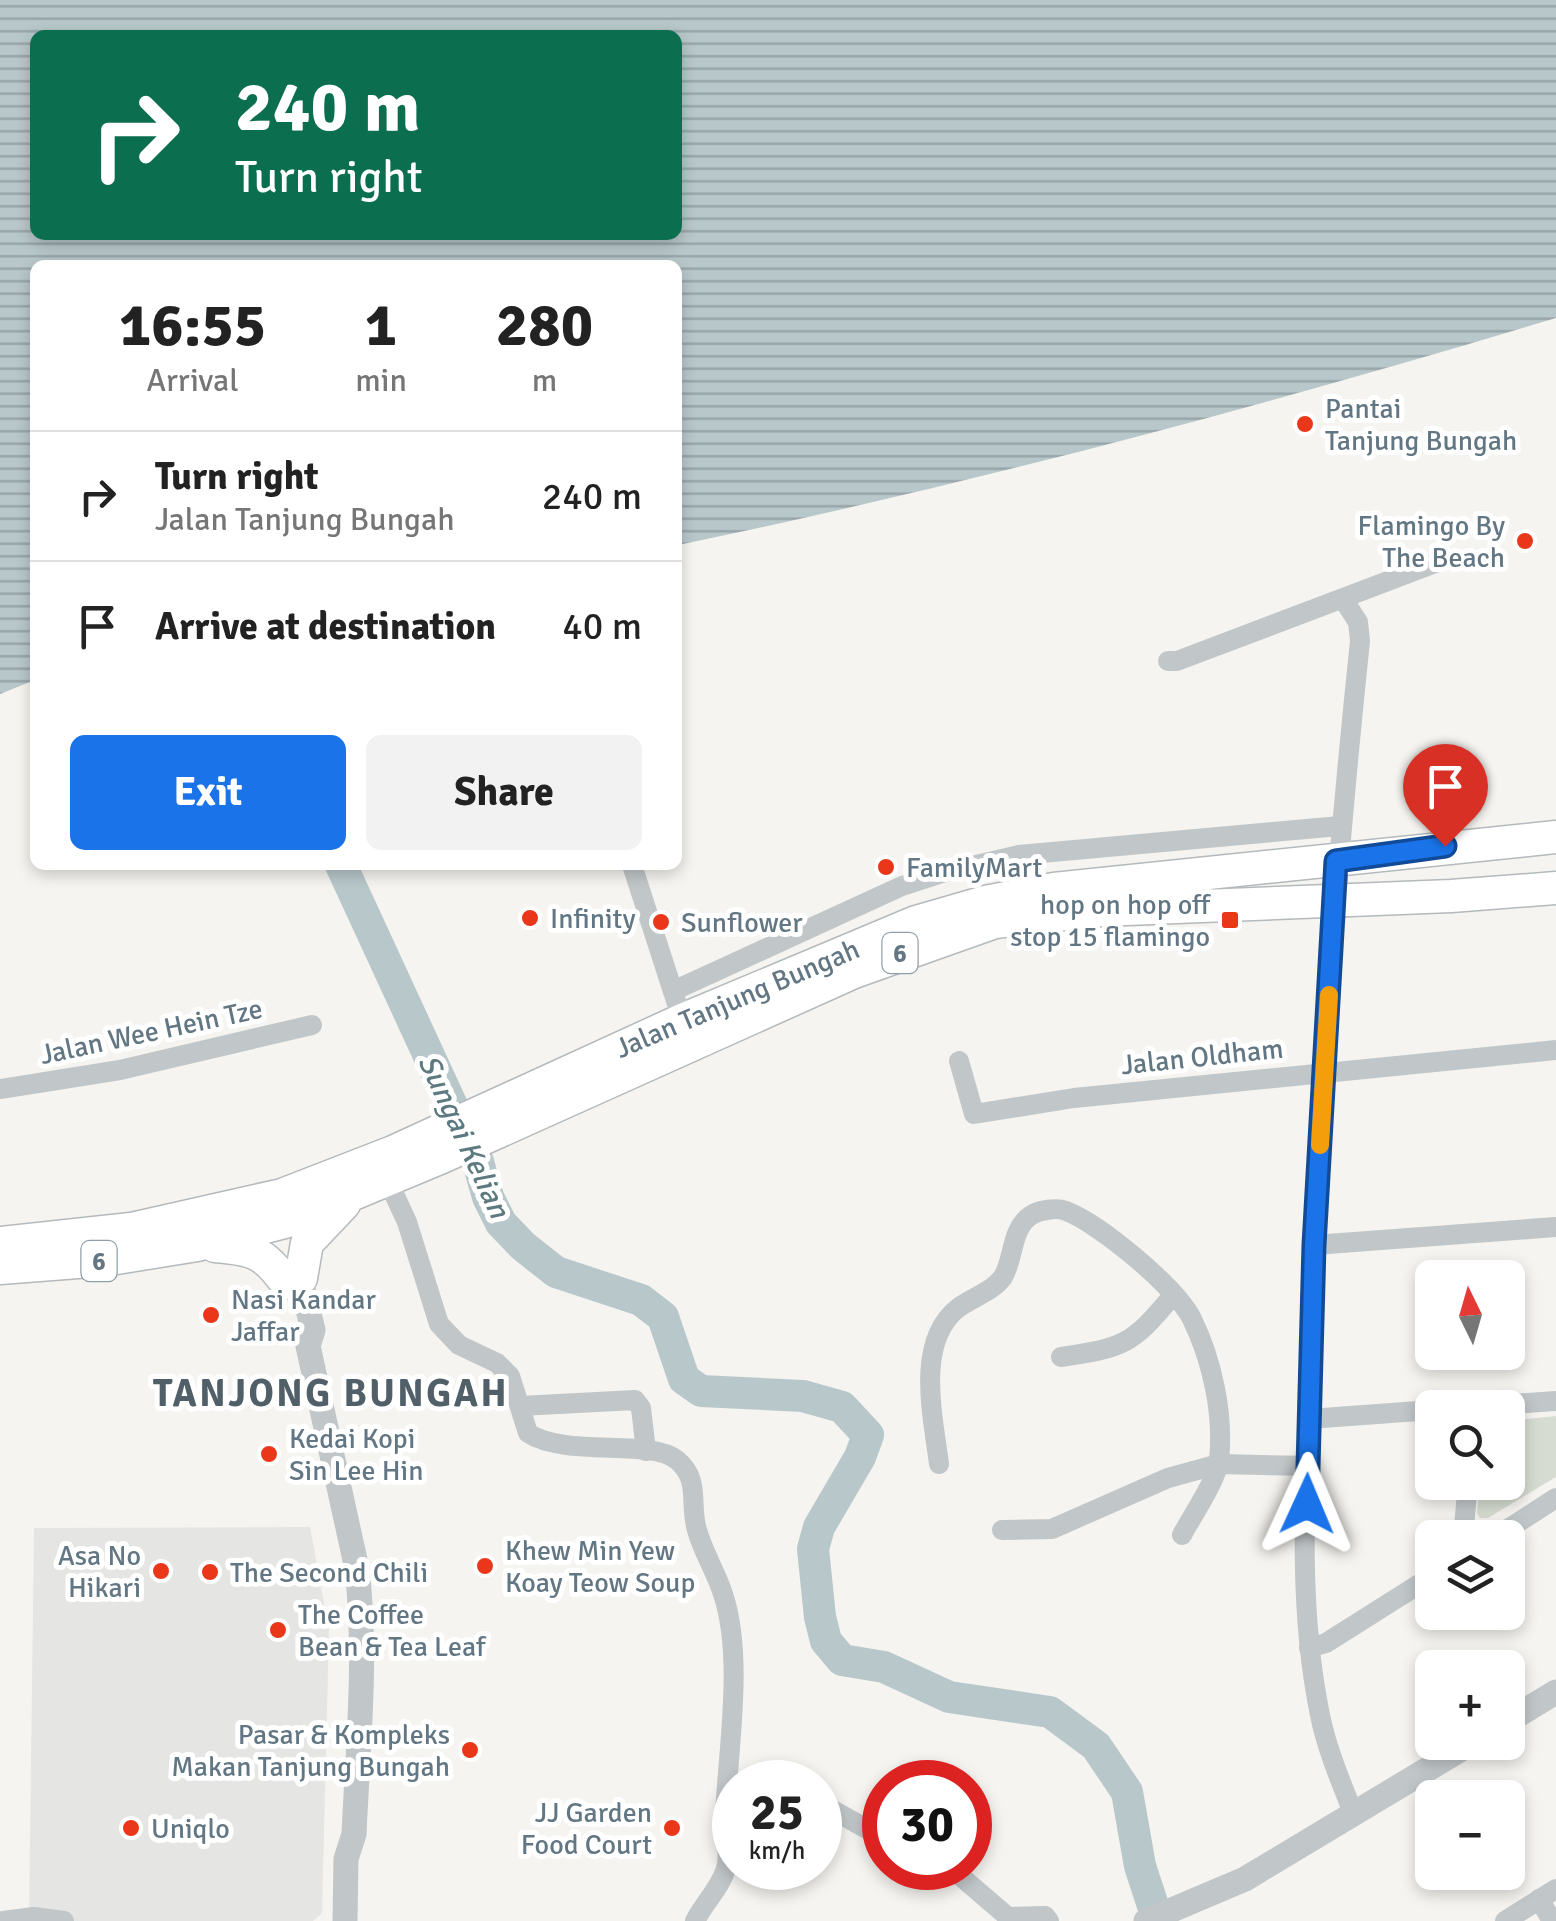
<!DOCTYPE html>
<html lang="en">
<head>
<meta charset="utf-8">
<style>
  :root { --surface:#fff; --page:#f2f2f2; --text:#222; --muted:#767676; --line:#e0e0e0; --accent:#1a73e8 }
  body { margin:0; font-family:Signika,sans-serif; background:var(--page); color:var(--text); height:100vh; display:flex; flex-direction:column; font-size:38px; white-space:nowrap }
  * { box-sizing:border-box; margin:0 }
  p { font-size:32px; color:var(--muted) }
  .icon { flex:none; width:55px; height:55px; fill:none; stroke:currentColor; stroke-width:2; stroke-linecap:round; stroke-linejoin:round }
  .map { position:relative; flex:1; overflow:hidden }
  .side { position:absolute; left:30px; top:260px; width:652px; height:610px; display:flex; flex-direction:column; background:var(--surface); border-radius:15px; box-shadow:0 5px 15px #0003 }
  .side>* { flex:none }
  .top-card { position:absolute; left:30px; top:30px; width:652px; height:210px; border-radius:15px; box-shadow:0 5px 15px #0003; background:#0b6e4f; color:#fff; overflow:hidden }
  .needle { width:65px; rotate:355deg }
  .tools { position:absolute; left:1415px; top:1260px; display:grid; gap:20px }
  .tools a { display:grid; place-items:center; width:110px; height:110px; border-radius:15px; background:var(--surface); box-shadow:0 5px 15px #0003; font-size:50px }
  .speed { position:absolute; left:712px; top:1760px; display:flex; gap:20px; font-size:50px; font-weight:700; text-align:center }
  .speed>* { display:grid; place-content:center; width:130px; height:130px; border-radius:50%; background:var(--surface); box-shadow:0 5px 15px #0003; line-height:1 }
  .speed small { font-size:25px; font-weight:400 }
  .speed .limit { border:15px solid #d22; background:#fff; color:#111 }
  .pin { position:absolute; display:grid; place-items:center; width:85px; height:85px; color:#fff; margin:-102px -42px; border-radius:50% 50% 50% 0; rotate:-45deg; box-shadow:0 0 10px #0007 }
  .pin .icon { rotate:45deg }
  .me { position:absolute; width:110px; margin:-55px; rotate:1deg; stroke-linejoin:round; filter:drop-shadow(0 0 8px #0008) }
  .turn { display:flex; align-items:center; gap:35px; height:210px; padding:0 40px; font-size:45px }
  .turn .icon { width:130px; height:130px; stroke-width:2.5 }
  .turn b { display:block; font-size:70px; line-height:85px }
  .eta { display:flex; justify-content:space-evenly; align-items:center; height:170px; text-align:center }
  .eta b { font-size:60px; font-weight:700; line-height:70px }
  .cta { display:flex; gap:20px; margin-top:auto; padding:20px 40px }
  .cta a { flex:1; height:115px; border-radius:15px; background:var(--accent); color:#fff; font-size:40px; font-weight:700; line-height:115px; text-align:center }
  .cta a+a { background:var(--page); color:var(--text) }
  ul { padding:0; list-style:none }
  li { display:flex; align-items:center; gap:30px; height:130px; padding:0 40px; border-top:2px solid var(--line) }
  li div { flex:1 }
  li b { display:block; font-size:38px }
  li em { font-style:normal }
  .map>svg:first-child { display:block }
  .built { fill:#e5e6e4 }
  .park { fill:#d6dcd1 }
  .water { fill:url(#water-rules); fill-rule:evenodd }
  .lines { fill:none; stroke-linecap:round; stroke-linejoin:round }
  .river { stroke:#b8c7ca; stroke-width:32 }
  .primary-casing { stroke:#b4b9bc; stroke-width:35 }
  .minor { stroke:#c1c6c8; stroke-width:20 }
  .tertiary { stroke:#c1c6c8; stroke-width:25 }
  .primary { stroke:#fff; stroke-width:32 }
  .route-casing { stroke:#114b97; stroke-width:25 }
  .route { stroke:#1a73e8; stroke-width:18 }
  .slow { stroke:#f59e0b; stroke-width:18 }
  .poi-dot { fill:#eb3719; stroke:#fff; stroke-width:4 }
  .labels { text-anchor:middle; stroke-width:10; stroke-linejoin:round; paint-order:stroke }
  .shield { fill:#fff; stroke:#91a0a8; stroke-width:2.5 }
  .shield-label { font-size:25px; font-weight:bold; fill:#627783 }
  .poi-label { font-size:28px; fill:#627783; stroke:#fff; text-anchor:start }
  .street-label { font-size:28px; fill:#627783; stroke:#fff }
  .water-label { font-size:30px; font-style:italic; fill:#5d7a80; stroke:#fff }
  .district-label { font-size:38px; font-weight:bold; letter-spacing:2.5px; fill:#505f68; stroke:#fff }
</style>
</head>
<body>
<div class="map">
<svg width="1556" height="1921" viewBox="0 0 1556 1921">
  <defs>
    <pattern id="water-rules" width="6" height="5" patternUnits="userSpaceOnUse" patternTransform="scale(2.5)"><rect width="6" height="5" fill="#b8c7ca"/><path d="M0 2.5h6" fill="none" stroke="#99a6a9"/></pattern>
  </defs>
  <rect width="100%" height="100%" fill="#f5f4f0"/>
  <!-- built -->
  <polygon class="built" points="310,1527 329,1630 322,1913 313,1921 29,1921 34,1528"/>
  <!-- park -->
  <polygon class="park" points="1556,1416 1556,1477 1488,1518 1480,1518 1477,1513 1480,1483 1508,1482 1508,1421"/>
  <!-- water -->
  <path class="water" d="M 0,0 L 1556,0 L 1556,318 C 1267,405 973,484 678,545 L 678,265 L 35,265 L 35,680 L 0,694 ZM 35,35 L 678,35 L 678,235 L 35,235 Z"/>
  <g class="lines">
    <!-- river -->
    <polyline class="river" points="341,865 478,1162 488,1197 501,1223 523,1246 556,1272 641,1300 663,1317 684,1379 701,1391 803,1396 842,1407 868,1435 860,1457 819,1527 813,1549 820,1617 826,1641 842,1660 884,1667 949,1697 1050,1712 1096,1746 1127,1792 1140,1866 1158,1921"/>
    <!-- primary casing -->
    <g class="primary-casing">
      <g id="primary">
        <polyline points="0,1243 131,1229 282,1195 393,1152 682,1020 916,922 985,902 1054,889 1556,837"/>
        <path d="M 215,1246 C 253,1249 264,1252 286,1283"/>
        <polyline points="0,1268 104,1260 197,1245 288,1221 442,1157 854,972 995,922 1101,910 1451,896 1556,888"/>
        <polyline points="301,1278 307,1243 344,1204"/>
      </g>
    </g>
    <!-- minor -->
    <g class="minor">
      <path d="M 1343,599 L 1358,622 L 1360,641 C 1336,870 1318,1099 1312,1329 C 1308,1457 1294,1589 1320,1715 C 1327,1750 1341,1782 1354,1815"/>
      <polyline points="1168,661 1177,661 1446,559"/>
      <polyline points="632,865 677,1004"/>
      <polyline points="673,991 902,886 942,873 1019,855 1340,826"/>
      <polyline points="959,1061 974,1114 1074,1098 1556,1050"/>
      <polyline points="0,1089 120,1070 312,1025"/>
      <path d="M 388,1181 L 407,1222 L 439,1324 L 459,1345 L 497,1363 L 510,1376 L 528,1433 C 566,1458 650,1438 677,1460 C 701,1480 689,1504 697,1530 C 703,1552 716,1572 723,1594 C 744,1657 728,1749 725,1815 C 724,1832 731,1852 726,1868 C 721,1887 704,1903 695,1921"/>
      <polyline points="1314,1245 1556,1227"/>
      <path d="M 1061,1357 C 1123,1348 1132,1345 1173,1295"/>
      <polyline points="520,1406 635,1400 641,1408 646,1451"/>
      <polyline points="1458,1408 1556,1401"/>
      <polyline points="1309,1419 1432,1410"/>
      <path d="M 939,1464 C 933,1416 915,1342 958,1308 C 973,1297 992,1292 1003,1277 C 1014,1259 1011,1229 1030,1216 C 1038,1210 1058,1207 1066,1211 C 1100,1224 1176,1287 1192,1319 C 1212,1360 1224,1414 1219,1460 C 1217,1480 1192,1516 1182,1535"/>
      <polyline points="1002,1530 1052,1529 1168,1478 1219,1464 1307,1466"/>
      <polyline points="1463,1538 1468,1482"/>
      <polyline points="1494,1538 1556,1498"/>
      <polyline points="1309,1648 1326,1643 1432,1576"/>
      <polyline points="820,1803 885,1839"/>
      <polyline points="951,1868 1008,1917 1045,1916 1049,1921"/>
      <polyline points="1539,1899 1552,1921"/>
      <polyline points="3,1921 34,1917 64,1921"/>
      <polyline points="1505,1921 1556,1889"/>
    </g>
    <!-- tertiary -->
    <g class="tertiary">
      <path d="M 297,1264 L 313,1330 L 308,1346 L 357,1569 C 367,1656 358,1746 354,1834 L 346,1859 L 345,1921"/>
      <polyline points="1508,1721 1556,1692"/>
      <polyline points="1146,1921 1245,1879 1473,1742"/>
    </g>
    <!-- primary -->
    <use href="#primary" class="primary"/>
  </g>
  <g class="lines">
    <!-- route casing -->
    <g class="route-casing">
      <polyline id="route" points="1307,1504 1314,1245 1336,861 1445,846"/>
    </g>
    <!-- route -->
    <use href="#route" class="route"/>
    <!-- slow -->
    <polyline class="slow" points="1320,1145 1329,995"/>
  </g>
  <!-- markers -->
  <g class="poi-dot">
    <circle cx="1305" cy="424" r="10"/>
    <circle cx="1525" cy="541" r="10"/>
    <circle cx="886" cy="867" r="10"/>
    <circle cx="530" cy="918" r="10"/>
    <rect x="1220" y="910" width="20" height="20" rx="5"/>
    <circle cx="661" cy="922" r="10"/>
    <circle cx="211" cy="1315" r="10"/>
    <circle cx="269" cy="1454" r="10"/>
    <circle cx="485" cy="1566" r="10"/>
    <circle cx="161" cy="1571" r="10"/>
    <circle cx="210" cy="1572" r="10"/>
    <circle cx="278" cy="1630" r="10"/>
    <circle cx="470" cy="1750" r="10"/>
    <circle cx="131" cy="1828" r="10"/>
    <circle cx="672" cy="1828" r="10"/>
  </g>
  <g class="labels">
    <!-- shield labels -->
    <g class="shield">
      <rect x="882.5" y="933" width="35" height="40" rx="8"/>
      <rect x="81.5" y="1241" width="35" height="40" rx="8"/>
    </g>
    <g class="shield-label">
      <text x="900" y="962">6</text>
      <text x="99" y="1270">6</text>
    </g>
    <!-- poi labels -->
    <g class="poi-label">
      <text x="1325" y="418">Pantai<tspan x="1325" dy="32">Tanjung Bungah</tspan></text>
      <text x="1505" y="535" text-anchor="end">Flamingo By<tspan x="1505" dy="32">The Beach</tspan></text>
      <text x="906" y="877">FamilyMart</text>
      <text x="1210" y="914" text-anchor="end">hop on hop off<tspan x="1210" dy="32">stop 15 flamingo</tspan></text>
      <text x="550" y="928">Infinity</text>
      <text x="681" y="932">Sunflower</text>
      <text x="231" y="1309">Nasi Kandar<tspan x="231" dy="32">Jaffar</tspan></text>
      <text x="289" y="1448">Kedai Kopi<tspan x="289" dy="32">Sin Lee Hin</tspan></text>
      <text x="505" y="1560">Khew Min Yew<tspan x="505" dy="32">Koay Teow Soup</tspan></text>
      <text x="141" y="1565" text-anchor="end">Asa No<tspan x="141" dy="32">Hikari</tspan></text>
      <text x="230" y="1582">The Second Chili</text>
      <text x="298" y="1624">The Coffee<tspan x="298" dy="32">Bean &amp; Tea Leaf</tspan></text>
      <text x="450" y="1744" text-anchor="end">Pasar &amp; Kompleks<tspan x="450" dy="32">Makan Tanjung Bungah</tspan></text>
      <text x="652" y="1822" text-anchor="end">JJ Garden<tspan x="652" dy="32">Food Court</tspan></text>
      <text x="151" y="1838">Uniqlo</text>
    </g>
    <!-- street labels -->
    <g class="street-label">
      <text transform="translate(737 998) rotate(-23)" y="10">Jalan Tanjung Bungah</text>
      <text transform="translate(151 1031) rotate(-12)" y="10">Jalan Wee Hein Tze</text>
      <text transform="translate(1202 1056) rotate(-6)" y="10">Jalan Oldham</text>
    </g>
    <!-- water labels -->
    <g class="water-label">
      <text transform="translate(464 1136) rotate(65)" y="10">Sungai Kelian</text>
    </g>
    <!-- district labels -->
    <g class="district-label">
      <text x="331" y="1406">TANJONG BUNGAH</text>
    </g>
  </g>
</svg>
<div class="tools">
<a><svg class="needle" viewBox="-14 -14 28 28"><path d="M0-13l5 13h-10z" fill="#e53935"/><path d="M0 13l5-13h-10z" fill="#767676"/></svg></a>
<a><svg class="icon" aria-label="search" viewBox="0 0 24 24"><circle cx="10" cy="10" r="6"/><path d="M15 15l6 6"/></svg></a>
<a><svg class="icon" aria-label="layers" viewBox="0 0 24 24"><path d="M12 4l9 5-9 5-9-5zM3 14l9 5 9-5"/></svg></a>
<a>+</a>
<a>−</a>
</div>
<div class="speed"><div>25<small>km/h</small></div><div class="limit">30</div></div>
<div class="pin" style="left:1445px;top:846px;background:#d93025"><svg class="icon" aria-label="arrive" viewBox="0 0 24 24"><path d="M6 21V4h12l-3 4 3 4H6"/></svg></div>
<svg class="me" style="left:1307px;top:1504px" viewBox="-20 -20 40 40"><path d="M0-17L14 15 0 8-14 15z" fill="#1a73e8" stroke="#fff" stroke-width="4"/></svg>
<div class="top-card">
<div class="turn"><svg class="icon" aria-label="right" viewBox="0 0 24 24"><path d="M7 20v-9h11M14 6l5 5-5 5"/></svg><div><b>240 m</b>Turn right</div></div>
</div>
<section class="side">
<div class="eta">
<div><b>16:55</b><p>Arrival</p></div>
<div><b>1</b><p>min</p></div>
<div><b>280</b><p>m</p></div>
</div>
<ul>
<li><svg class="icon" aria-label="right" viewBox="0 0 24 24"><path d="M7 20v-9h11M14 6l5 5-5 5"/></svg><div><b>Turn right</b><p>Jalan Tanjung Bungah</p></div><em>240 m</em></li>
<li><svg class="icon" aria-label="arrive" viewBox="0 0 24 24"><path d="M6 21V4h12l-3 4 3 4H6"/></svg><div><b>Arrive at destination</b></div><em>40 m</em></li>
</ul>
<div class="cta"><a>Exit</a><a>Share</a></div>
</section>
</div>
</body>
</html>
